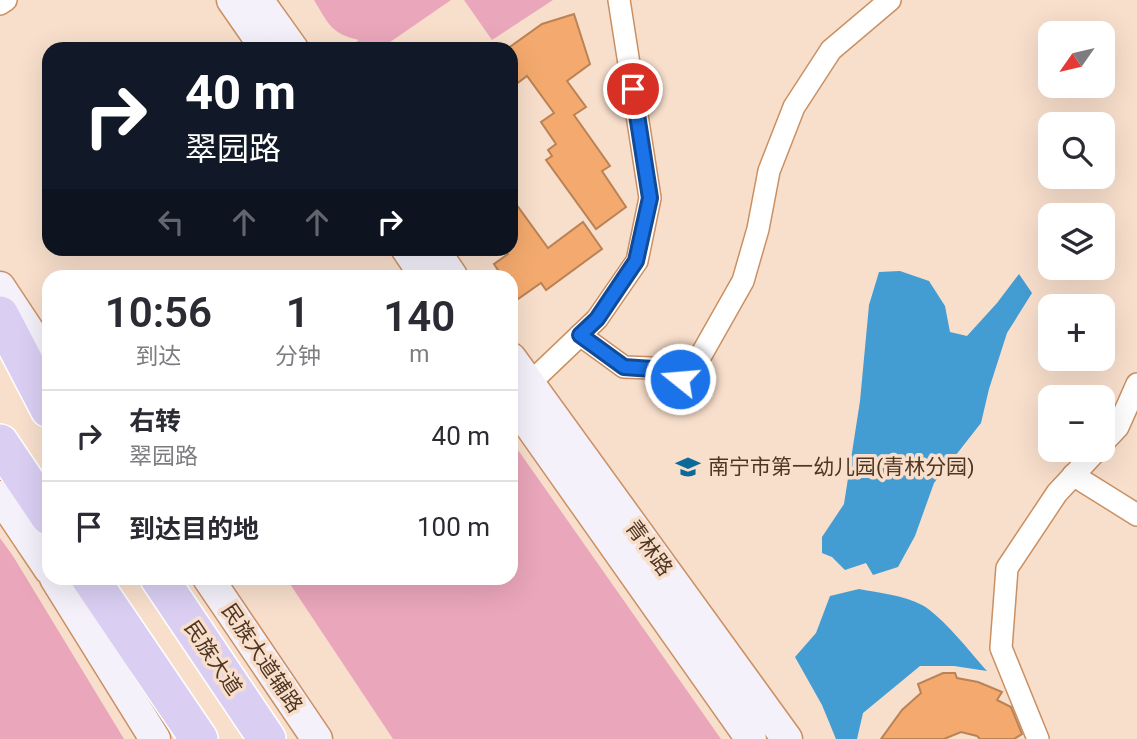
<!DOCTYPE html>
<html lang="zh">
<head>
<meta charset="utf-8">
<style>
  :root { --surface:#fff; --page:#f2f2f3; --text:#2b2b33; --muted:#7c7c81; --line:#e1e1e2 }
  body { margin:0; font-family:Roboto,"Noto Sans SC",sans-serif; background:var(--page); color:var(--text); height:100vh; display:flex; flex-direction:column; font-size:26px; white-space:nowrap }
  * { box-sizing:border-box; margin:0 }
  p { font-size:23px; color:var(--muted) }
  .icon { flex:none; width:38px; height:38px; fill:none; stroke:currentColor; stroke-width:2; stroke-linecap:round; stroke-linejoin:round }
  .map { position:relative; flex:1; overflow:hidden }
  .details { position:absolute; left:42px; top:270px; width:476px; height:315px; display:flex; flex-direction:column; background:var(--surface); border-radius:21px; box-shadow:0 7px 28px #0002 }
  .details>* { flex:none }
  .guide { position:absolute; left:42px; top:42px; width:476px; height:214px; border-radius:21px; box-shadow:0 7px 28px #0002; background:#111827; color:#fff; overflow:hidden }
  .needle { width:46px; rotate:236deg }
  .buttons { position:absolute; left:1038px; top:21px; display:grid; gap:14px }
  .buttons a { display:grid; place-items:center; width:77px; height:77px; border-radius:14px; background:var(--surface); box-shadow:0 7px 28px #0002; font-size:35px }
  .pin { position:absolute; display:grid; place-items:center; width:60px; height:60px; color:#fff; margin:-30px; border:4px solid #fff; border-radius:50%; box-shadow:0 2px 7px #0007 }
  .me { position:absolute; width:77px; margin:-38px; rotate:287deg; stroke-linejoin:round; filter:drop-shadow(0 0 5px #0008) }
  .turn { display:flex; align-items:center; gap:24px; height:147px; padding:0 28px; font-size:32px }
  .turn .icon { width:91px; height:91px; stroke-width:2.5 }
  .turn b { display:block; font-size:49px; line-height:60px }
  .lanes { display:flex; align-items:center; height:66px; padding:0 28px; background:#0003; justify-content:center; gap:35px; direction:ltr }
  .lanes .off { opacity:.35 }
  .eta { display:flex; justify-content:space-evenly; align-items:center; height:119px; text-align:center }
  .eta b { font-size:42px; font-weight:600; line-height:49px }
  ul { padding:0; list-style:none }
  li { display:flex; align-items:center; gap:21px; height:91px; padding:0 28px; border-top:2px solid var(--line) }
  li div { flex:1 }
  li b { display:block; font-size:26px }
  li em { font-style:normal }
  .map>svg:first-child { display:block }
  .green { fill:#eaa6bb }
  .water { fill:#439cd2 }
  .building { fill:#f4aa6e; stroke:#bb8255; stroke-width:2 }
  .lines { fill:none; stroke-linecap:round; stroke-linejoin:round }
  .street-casing { stroke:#ca9062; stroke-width:24 }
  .secondary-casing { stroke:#ca9062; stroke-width:33 }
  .highway-casing { stroke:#fff; stroke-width:40 }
  .street { stroke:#fff; stroke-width:21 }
  .secondary { stroke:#f4f1fb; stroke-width:30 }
  .highway { stroke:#dacff3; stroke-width:37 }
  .route-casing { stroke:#114b97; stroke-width:18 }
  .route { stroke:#1a73e8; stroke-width:12 }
  .labels { text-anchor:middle; stroke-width:7; stroke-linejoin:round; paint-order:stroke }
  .poi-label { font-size:21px; fill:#4f3623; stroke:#f8dfcc; text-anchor:start }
  .street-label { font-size:21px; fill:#4f3623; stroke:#f8dfcc }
</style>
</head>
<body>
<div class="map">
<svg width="1137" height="739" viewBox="0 0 1137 739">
  <rect width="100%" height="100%" fill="#f8dfcc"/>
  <!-- green -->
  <g class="green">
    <path d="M 314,0 L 451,0 L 380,49 L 346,49 L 359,40 C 331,34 328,23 314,0 Z"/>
    <polygon points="464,0 553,0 492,40"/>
    <polygon points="511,440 721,739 393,739 286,578 511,578"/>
    <polygon points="0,538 13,556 124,739 0,739"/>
  </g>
  <!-- water -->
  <g class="water">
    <polygon points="900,271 929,281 945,306 950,332 967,336 997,303 1019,274 1032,293 1007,333 989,389 981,423 934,483 915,536 898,567 873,575 866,563 845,570 832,557 822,553 822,537 844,504 860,401 869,305 879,272"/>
    <path d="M 859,589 C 880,593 902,595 922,605 C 942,616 971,653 987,671 L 954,666 L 920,666 L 863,713 L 857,739 L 836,739 L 822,705 L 795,657 L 816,633 L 830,596 Z"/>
  </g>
  <!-- building -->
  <g class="building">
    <polygon points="574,14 590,64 567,81 586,107 574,115 610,166 602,171 626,207 596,229 546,160 552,156 548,150 556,144 541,122 554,113 527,76 511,88 511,49 507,49 542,24"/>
    <polygon points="511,197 548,248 583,222 602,249 546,290 541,283 518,299 511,288 511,276 502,276 494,264 508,254 503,248 511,248"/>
    <polygon points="943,673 955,673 957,678 978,682 1002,692 997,700 1011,707 1022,734 1014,739 980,739 977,736 961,732 944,739 881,739 902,710 921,693 918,684"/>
  </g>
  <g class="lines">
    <!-- street casing -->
    <g class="street-casing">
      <g id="street">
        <polyline points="0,4 6,0"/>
        <polyline points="580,335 624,367 652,368 680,379 700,357 743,281 758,229 769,171 794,107 831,50 890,0"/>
        <polyline points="519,391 530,383 597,319 637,261 650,198 619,0"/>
        <polyline points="1102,444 1118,427 1137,384"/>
        <polyline points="1073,475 1137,515"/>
        <polyline points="1038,739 1001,648 1007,568 1057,493 1097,450"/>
      </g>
    </g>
    <!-- secondary casing -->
    <g class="secondary-casing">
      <g id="secondary">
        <polyline points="232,0 266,49"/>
        <polyline points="258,0 293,49"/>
        <polyline points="406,248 425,276"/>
        <polyline points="433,248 452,276"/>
        <polyline points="0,287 49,361"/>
        <polyline points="511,358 787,739"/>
        <polyline points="511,399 751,739"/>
        <polyline points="0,496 49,569"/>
        <polyline points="55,578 155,739"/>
        <polyline points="208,578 317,739"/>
      </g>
    </g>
    <!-- highway casing -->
    <g class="highway-casing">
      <g id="highway">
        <polyline points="0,315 49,409"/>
        <polyline points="0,443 49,516"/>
        <polyline points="90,578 199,739"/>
        <polyline points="159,578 267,739"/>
      </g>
    </g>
    <!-- street -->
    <use href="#street" class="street"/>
    <!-- secondary -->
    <use href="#secondary" class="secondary"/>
    <!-- highway -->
    <use href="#highway" class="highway"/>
  </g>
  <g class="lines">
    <!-- route casing -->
    <g class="route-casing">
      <polyline id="route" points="633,89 650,198 636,261 597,319 580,335 624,367 652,369 680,379"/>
    </g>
    <!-- route -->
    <use href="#route" class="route"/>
  </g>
  <!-- icons -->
  <defs>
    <g id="school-bare" transform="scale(1.89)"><path d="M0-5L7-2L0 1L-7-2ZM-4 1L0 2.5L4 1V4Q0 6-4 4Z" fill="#0c6a99" stroke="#f8dfcc" stroke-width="2.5" paint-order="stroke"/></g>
  </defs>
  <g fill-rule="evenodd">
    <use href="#school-bare" x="688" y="467"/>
  </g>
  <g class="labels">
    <!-- poi labels -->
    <g class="poi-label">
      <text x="708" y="474">南宁市第一幼儿园(青林分园)</text>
    </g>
    <!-- street labels -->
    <g class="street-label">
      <text transform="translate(649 548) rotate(54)" y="7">青林路</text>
      <text transform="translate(213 658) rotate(56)" y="7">民族大道</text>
      <text transform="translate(262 658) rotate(56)" y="7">民族大道辅路</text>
    </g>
  </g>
</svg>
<div class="buttons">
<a><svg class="needle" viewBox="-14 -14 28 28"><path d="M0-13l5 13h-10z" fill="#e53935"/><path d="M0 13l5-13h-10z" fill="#7c7c81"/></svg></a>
<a><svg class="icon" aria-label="search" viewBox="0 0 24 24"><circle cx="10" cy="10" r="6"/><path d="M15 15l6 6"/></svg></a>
<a><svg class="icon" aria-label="layers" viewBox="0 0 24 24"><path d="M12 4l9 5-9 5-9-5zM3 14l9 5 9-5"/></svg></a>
<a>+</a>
<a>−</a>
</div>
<div class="pin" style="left:633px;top:89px;background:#d93025"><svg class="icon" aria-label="arrive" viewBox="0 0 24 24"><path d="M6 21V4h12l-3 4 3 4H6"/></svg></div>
<svg class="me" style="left:680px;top:379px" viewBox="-20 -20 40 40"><circle r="17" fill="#1a73e8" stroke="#fff" stroke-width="3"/><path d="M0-11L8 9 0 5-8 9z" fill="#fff"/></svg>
<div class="guide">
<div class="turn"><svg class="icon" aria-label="right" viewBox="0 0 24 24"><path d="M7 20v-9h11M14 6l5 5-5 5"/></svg><div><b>40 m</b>翠园路</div></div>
<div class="lanes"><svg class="icon off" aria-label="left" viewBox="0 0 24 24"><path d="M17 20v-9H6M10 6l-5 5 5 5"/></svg><svg class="icon off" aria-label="ahead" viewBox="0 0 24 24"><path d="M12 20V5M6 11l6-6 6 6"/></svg><svg class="icon off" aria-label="ahead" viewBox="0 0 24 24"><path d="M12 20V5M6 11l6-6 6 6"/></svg><svg class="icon" aria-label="right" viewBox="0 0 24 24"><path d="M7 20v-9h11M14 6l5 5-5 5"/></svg></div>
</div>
<section class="details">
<div class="eta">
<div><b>10:56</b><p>到达</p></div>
<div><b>1</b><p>分钟</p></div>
<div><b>140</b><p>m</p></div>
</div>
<ul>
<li><svg class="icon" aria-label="right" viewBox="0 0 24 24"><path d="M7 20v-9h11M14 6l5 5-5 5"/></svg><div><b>右转</b><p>翠园路</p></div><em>40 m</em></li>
<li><svg class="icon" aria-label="arrive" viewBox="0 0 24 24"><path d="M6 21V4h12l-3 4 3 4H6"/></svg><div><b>到达目的地</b></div><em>100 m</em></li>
</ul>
</section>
</div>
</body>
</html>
